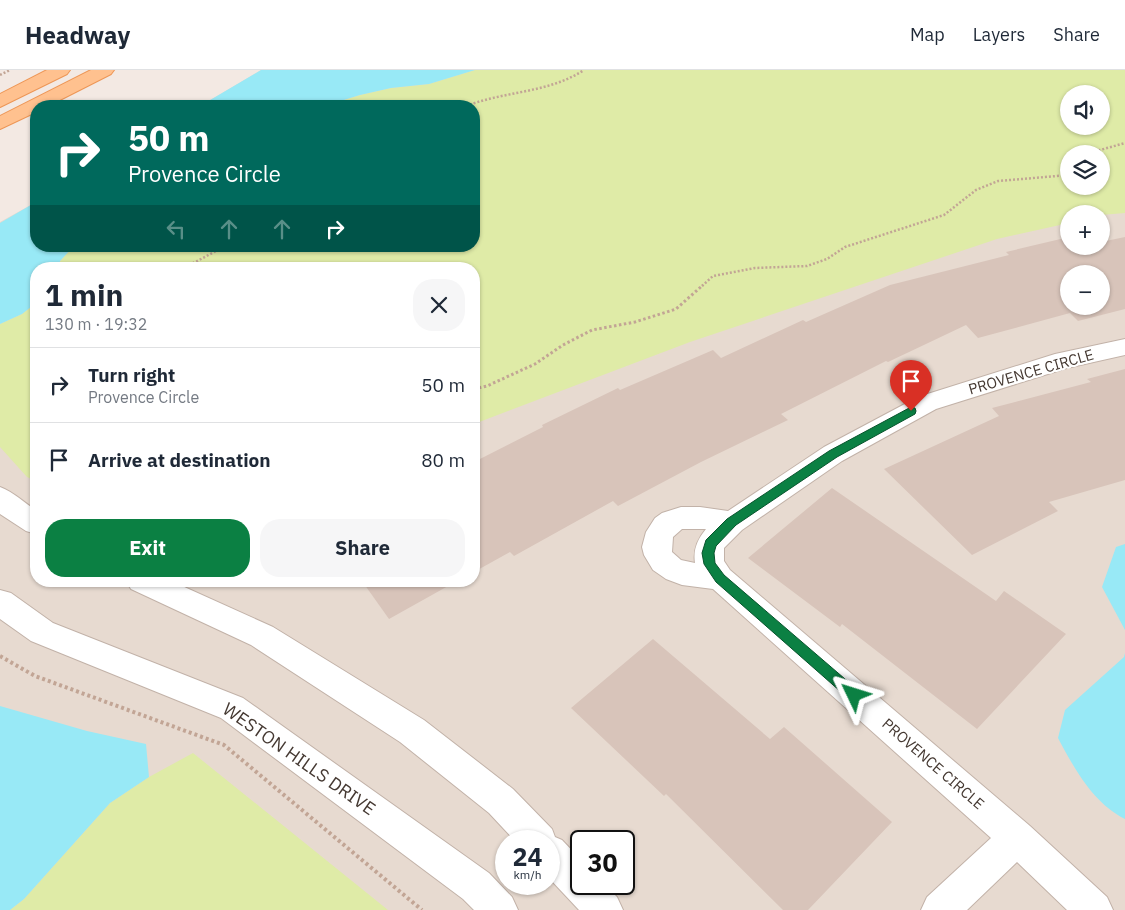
<!DOCTYPE html>
<html lang="en">
<head>
<meta charset="utf-8">
<style>
  :root { --surface:#fff; --page:#f6f6f7; --text:#1f2937; --muted:#747a83; --line:#e0e1e3; --accent:#0b8043 }
  body { margin:0; font-family:"IBM Plex Sans",sans-serif; background:var(--page); color:var(--text); height:100vh; display:flex; flex-direction:column; font-size:19px; white-space:nowrap }
  * { box-sizing:border-box; margin:0 }
  p { font-size:16px; color:var(--muted) }
  .icon { flex:none; width:28px; height:28px; fill:none; stroke:currentColor; stroke-width:2; stroke-linecap:round; stroke-linejoin:round }
  .map { position:relative; flex:1; overflow:hidden }
  .panel { position:absolute; left:30px; top:192px; width:450px; height:325px; display:flex; flex-direction:column; background:var(--surface); border-radius:20px; box-shadow:0 1px 4px #0004 }
  .panel>* { flex:none }
  .banner { position:absolute; left:30px; top:30px; width:450px; height:152px; border-radius:20px; box-shadow:0 1px 4px #0004; background:#00695c; color:#fff; overflow:hidden }
  .fabs { position:absolute; left:1060px; top:15px; display:grid; gap:10px }
  .fabs a { display:grid; place-items:center; width:50px; height:50px; border-radius:50%; background:var(--surface); box-shadow:0 1px 4px #0004; font-size:25px }
  .speed { position:absolute; left:495px; top:760px; display:flex; gap:10px; font-size:25px; font-weight:700; text-align:center }
  .speed>* { display:grid; place-content:center; width:65px; height:65px; border-radius:50%; background:var(--surface); box-shadow:0 1px 4px #0004; line-height:1 }
  .speed small { font-size:12px; font-weight:400 }
  .speed .limit { border:2px solid #111; border-radius:8px; background:#fff; color:#111 }
  .pin { position:absolute; display:grid; place-items:center; width:42px; height:42px; color:#fff; margin:-51px -21px; border-radius:50% 50% 50% 0; rotate:-45deg; box-shadow:0 0 5px #0007 }
  .pin .icon { rotate:45deg }
  .me { position:absolute; width:55px; margin:-28px; rotate:311deg; stroke-linejoin:round; filter:drop-shadow(0 0 4px #0008) }
  .turn { display:flex; align-items:center; gap:18px; height:105px; padding:0 15px; font-size:22px }
  .turn .icon { width:65px; height:65px; stroke-width:2.5 }
  .turn b { display:block; font-size:35px; line-height:42px }
  .lanes { display:flex; align-items:center; height:48px; padding:0 15px; background:#0003; justify-content:center; gap:25px; direction:ltr }
  .lanes .off { opacity:.35 }
  .round { display:grid; place-items:center; flex:none; width:52px; height:52px; border-radius:20px; background:var(--page) }
  .head { display:flex; align-items:center; justify-content:space-between; height:85px; padding:0 15px }
  h1 { font-size:30px; font-weight:700; line-height:38px }
  .button { display:flex; gap:10px; margin-top:auto; padding:10px 15px }
  .button a { flex:1; height:58px; border-radius:20px; background:var(--accent); color:#fff; font-size:20px; font-weight:700; line-height:58px; text-align:center }
  .button a+a { background:var(--page); color:var(--text) }
  ul { padding:0; list-style:none }
  li { display:flex; align-items:center; gap:15px; height:75px; padding:0 15px; border-top:1px solid var(--line) }
  li div { flex:1 }
  li b { display:block; font-size:19px }
  li em { font-style:normal }
  header { display:flex; align-items:center; gap:30px; box-sizing:border-box; height:70px; padding:0 25px; background:var(--surface); border-bottom:1px solid var(--line) }
  header strong { font-size:24px }
  nav { display:flex; gap:28px; margin-inline-start:auto; font-size:18px }
  .map>svg:first-child { display:block }
  .residential { fill:#e7dad0; fill-rule:evenodd }
  .green { fill:#dfeba7; fill-rule:evenodd }
  .water { fill:#98e9f6 }
  .building { fill:#d8c4ba; fill-rule:evenodd }
  .lines { fill:none; stroke-linecap:round; stroke-linejoin:round }
  .minor-casing { stroke:#c2b2a8; stroke-width:2 }
  .major-casing { stroke:#ed9656; stroke-width:2 }
  .path-far2 { stroke:#c2a595; stroke-width:2.5; stroke-dasharray:2 2; stroke-linecap:butt }
  .path-far1 { stroke:#c2a595; stroke-width:3; stroke-dasharray:2.5 2.5; stroke-linecap:butt }
  .path { stroke:#c2a595; stroke-width:4; stroke-dasharray:3 3; stroke-linecap:butt }
  .minor { fill:#fff; fill-rule:evenodd }
  .major { fill:#ffc18f; fill-rule:evenodd }
  .route { fill:#0b8043; stroke:#07532c }
  .labels { text-anchor:middle; stroke-width:4; stroke-linejoin:round; paint-order:stroke }
  .street-label { font-size:15px; fill:#453932; stroke:#fff }
  .near-street-label { font-size:18px; fill:#453932; stroke:#fff }
</style>
</head>
<body>
<header>
<strong>Headway</strong>
<nav><a>Map</a><a>Layers</a><a>Share</a></nav>
</header>
<div class="map">
<svg width="1125" height="840" viewBox="0 0 1125 840">
  <rect width="100%" height="100%" fill="#f3e9e3"/>
  <!-- residential -->
  <path class="residential" d="M 261,0 L 1125,0 L 1125,840 L 0,840 L 0,152 L 36,132 L 36,176 L 474,176 L 474,36 L 200,36 ZM 1069,24 L 1101,24 L 1101,56 L 1069,56 ZM 1069,84 L 1101,84 L 1101,116 L 1069,116 ZM 1069,144 L 1101,144 L 1101,176 L 1069,176 ZM 36,199 L 474,199 L 474,511 L 36,511 ZM 1069,204 L 1101,204 L 1101,236 L 1069,236 ZM 506,771 L 549,771 L 549,814 L 506,814 ZM 581,771 L 624,771 L 624,814 L 581,814 Z"/>
  <!-- green -->
  <g class="green">
    <path d="M 475,0 L 1125,0 L 1125,143 L 1101,145 L 1101,144 L 1069,144 L 1069,153 L 997,169 L 690,272 L 474,354 L 474,199 L 59,199 L 60,191 L 74,176 L 474,176 L 474,36 L 324,36 L 360,25 L 391,18 L 429,14 ZM 1069,24 L 1101,24 L 1101,56 L 1069,56 ZM 1069,84 L 1101,84 L 1101,116 L 1069,116 Z"/>
    <polygon points="36,233 36,411 27,407 0,377 0,254 22,244"/>
    <polygon points="193,683 388,840 10,840 24,829 110,733 149,707"/>
  </g>
  <!-- water -->
  <g class="water">
    <polygon points="261,0 475,0 429,14 391,18 360,25 324,36 200,36"/>
    <polygon points="36,132 36,176 74,176 60,191 59,199 36,199 36,233 22,244 0,254 0,153"/>
    <polygon points="1125,474 1125,560 1102,517 1116,477"/>
    <path d="M 1125,583 L 1125,749 C 1093,733 1074,698 1058,668 L 1065,640 L 1124,587 Z"/>
    <polygon points="0,636 87,661 146,674 149,707 110,733 24,829 10,840 0,840"/>
  </g>
  <!-- building -->
  <g class="building">
    <path d="M 1069,167 L 1069,179 L 1081,176 L 1101,176 L 1101,172 L 1125,167 L 1125,239 L 1078,251 L 1070,243 L 978,268 L 966,255 L 888,292 L 886,291 L 781,344 L 788,350 L 701,392 L 618,436 L 613,431 L 514,486 L 510,482 L 474,502 L 474,392 L 543,357 L 542,355 L 618,318 L 620,320 L 713,280 L 721,288 L 803,250 L 806,252 L 890,215 L 1009,185 L 1006,182 ZM 1069,204 L 1101,204 L 1101,236 L 1069,236 Z"/>
    <polygon points="1125,299 1125,410 1049,432 1058,441 972,485 884,399 999,346 992,338 1091,312 1087,309"/>
    <polygon points="832,418 996,531 1004,521 1066,564 977,659 842,554 840,557 748,488"/>
    <polygon points="362,511 457,511 389,549"/>
    <polygon points="653,569 770,669 784,657 892,752 808,840 783,840 666,724 664,726 571,638"/>
  </g>
  <g class="lines">
    <!-- minor casing -->
    <g class="minor-casing">
      <g id="minor">
        <path d="M 1125,269 L 1125,285 L 1067,298 L 936,339 L 842,391 L 742,460 L 724,478 L 724,491 L 730,500 L 1030,756 L 1107,827 L 1113,840 L 1067,840 L 1017,792 L 967,840 L 921,840 L 927,827 L 991,768 L 713,519 L 682,515 L 666,509 L 653,500 L 644,485 L 642,477 L 646,462 L 655,448 L 662,443 L 681,437 L 700,437 L 728,441 L 824,377 L 918,327 L 1055,284 ZM 682,459 L 706,459 C 697,470 693,480 695,493 L 681,490 L 672,482 L 673,467 Z"/>
        <path d="M 0,417 C 14,422 24,433 36,440 L 36,464 L 26,461 L 0,444 Z"/>
        <polygon points="126,511 171,511 273,557 424,650 513,719 552,759 555,767 562,770 581,790 581,814 604,814 617,827 623,840 579,840 549,808 549,771 515,771 489,743 400,672 251,575 131,519"/>
        <polygon points="0,520 11,523 53,553 243,628 489,803 512,827 518,840 474,840 463,829 221,648 31,571 0,549"/>
      </g>
    </g>
    <!-- major casing -->
    <g class="major-casing">
      <g id="major">
        <polygon points="47,0 70,0 67,4 0,37 0,24"/>
        <polygon points="91,0 114,0 111,4 48,36 36,36 36,42 0,59 0,46"/>
      </g>
    </g>
    <!-- path-far2 -->
    <g class="path-far2">
      <polyline points="0,5 10,0"/>
      <path d="M 466,36 C 505,21 549,23 584,0"/>
      <polyline points="1096,84 1100,80 1125,73"/>
      <polyline points="182,199 218,180 220,176"/>
      <polyline points="702,216 713,206 755,198 807,196 827,189 845,177 944,145 976,120 998,111 1069,105"/>
    </g>
    <!-- path-far1 -->
    <polyline class="path-far1" points="474,319 487,316 535,294 563,275 592,260 635,252 676,239 703,215"/>
    <!-- path -->
    <polyline class="path" points="0,586 35,606 224,675 422,840"/>
    <!-- minor -->
    <use href="#minor" class="minor"/>
    <!-- major -->
    <use href="#major" class="major"/>
  </g>
  <!-- route -->
  <polygon class="route" points="911,337 915,338 916,341 915,344 837,387 736,455 716,476 714,483 715,493 724,505 859,621 861,625 859,629 854,631 849,629 716,512 704,494 702,483 706,470 727,449 829,381"/>
  <g class="labels">
    <!-- street labels -->
    <g class="street-label">
      <text transform="translate(1031 302) rotate(-16)" y="5">PROVENCE CIRCLE</text>
      <text transform="translate(933 694) rotate(41)" y="5">PROVENCE CIRCLE</text>
    </g>
    <!-- near-street labels -->
    <g class="near-street-label">
      <text transform="translate(299 689) rotate(35)" y="6">WESTON HILLS DRIVE</text>
    </g>
  </g>
</svg>
<div class="fabs">
<a><svg class="icon" aria-label="sound" viewBox="0 0 24 24"><path d="M4 9h4l5-4v14l-5-4H4zM17 9q2 3 0 6"/></svg></a>
<a><svg class="icon" aria-label="layers" viewBox="0 0 24 24"><path d="M12 4l9 5-9 5-9-5zM3 14l9 5 9-5"/></svg></a>
<a>+</a>
<a>−</a>
</div>
<div class="speed"><div>24<small>km/h</small></div><div class="limit">30</div></div>
<div class="pin" style="left:911px;top:341px;background:#d93025"><svg class="icon" aria-label="arrive" viewBox="0 0 24 24"><path d="M6 21V4h12l-3 4 3 4H6"/></svg></div>
<svg class="me" style="left:854px;top:625px" viewBox="-20 -20 40 40"><path d="M0-17L14 15 0 8-14 15z" fill="#0b8043" stroke="#fff" stroke-width="4"/></svg>
<div class="banner">
<div class="turn"><svg class="icon" aria-label="right" viewBox="0 0 24 24"><path d="M7 20v-9h11M14 6l5 5-5 5"/></svg><div><b>50 m</b>Provence Circle</div></div>
<div class="lanes"><svg class="icon off" aria-label="left" viewBox="0 0 24 24"><path d="M17 20v-9H6M10 6l-5 5 5 5"/></svg><svg class="icon off" aria-label="ahead" viewBox="0 0 24 24"><path d="M12 20V5M6 11l6-6 6 6"/></svg><svg class="icon off" aria-label="ahead" viewBox="0 0 24 24"><path d="M12 20V5M6 11l6-6 6 6"/></svg><svg class="icon" aria-label="right" viewBox="0 0 24 24"><path d="M7 20v-9h11M14 6l5 5-5 5"/></svg></div>
</div>
<section class="panel">
<div class="head"><div><h1>1 min</h1><p>130 m · 19:32</p></div><a class="round"><svg class="icon" aria-label="close" viewBox="0 0 24 24"><path d="M6 6l12 12M18 6L6 18"/></svg></a></div>
<ul>
<li><svg class="icon" aria-label="right" viewBox="0 0 24 24"><path d="M7 20v-9h11M14 6l5 5-5 5"/></svg><div><b>Turn right</b><p>Provence Circle</p></div><em>50 m</em></li>
<li><svg class="icon" aria-label="arrive" viewBox="0 0 24 24"><path d="M6 21V4h12l-3 4 3 4H6"/></svg><div><b>Arrive at destination</b></div><em>80 m</em></li>
</ul>
<div class="button"><a>Exit</a><a>Share</a></div>
</section>
</div>
</body>
</html>
